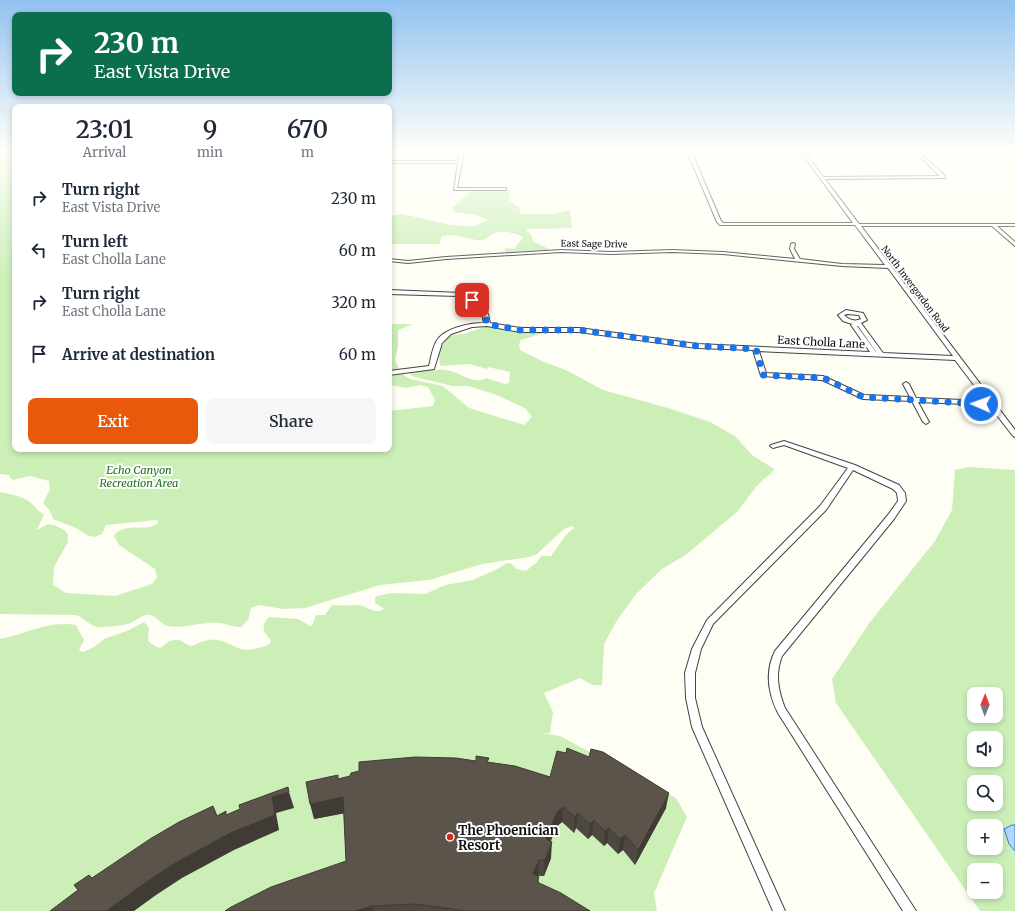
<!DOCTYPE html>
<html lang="en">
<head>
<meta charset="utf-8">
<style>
  :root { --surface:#fff; --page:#f6f6f7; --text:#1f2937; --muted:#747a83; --accent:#ea580c }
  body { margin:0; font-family:Merriweather,serif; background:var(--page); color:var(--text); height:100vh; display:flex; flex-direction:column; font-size:15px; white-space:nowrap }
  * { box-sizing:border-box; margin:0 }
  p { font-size:13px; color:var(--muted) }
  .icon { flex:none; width:22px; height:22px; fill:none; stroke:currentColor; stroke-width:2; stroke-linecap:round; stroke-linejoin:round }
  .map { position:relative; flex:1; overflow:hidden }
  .drawer { position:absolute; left:12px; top:104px; width:380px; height:348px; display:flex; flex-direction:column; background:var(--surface); border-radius:8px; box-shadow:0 2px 6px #0003 }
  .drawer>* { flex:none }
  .banner { position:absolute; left:12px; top:12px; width:380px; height:84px; border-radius:8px; box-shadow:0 2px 6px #0003; background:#0b6e4f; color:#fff; overflow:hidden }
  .needle { width:26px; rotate:1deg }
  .tools { position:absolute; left:967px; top:687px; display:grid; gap:8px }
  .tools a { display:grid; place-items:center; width:36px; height:36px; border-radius:8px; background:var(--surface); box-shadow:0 2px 6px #0003; font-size:20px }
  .pin { position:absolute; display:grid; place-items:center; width:34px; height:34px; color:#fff; margin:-17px; border-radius:8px; box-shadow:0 2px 6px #0006 }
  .me { position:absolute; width:44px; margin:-22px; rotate:272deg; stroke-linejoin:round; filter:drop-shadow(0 0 3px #0008) }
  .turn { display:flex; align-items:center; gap:14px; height:84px; padding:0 16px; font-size:18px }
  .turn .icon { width:52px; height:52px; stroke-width:2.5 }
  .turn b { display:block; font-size:28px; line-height:34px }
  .eta { display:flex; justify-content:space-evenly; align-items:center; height:68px; text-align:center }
  .eta b { font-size:24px; font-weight:600; line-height:28px }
  .primary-button { display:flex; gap:8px; margin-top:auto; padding:8px 16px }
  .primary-button a { flex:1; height:46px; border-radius:8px; background:var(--accent); color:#fff; font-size:16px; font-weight:600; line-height:46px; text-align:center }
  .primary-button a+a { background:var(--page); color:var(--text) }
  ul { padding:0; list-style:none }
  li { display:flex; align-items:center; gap:12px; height:52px; padding:0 16px }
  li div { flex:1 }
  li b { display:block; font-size:15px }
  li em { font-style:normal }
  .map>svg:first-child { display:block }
  .green { fill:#ccefb8; fill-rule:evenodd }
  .water { fill:#b2d6fd; stroke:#307edd }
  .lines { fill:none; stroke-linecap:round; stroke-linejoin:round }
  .minor-casing { stroke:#434343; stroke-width:2 }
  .minor { fill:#fff; fill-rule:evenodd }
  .wall { fill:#4e4840 }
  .shaded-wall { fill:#403b34 }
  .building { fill:#5b544b; stroke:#403b34 }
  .route { stroke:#1a73e8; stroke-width:7; stroke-dasharray:0 12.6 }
  .poi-dot { fill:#d32916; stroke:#fff; stroke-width:1.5 }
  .labels { text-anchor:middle; stroke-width:4; stroke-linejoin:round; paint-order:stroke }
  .far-street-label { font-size:9px; fill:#101010; stroke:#fff }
  .street-label { font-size:11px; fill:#101010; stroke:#fff }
  .park-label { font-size:11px; font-style:italic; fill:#1d7217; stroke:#fff }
  .near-poi-label { font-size:13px; font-weight:bold; fill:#101010; stroke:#fff; text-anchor:start }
</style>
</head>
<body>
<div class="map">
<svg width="1015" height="911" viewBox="0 0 1015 911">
  <rect width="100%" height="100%" fill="#fffef4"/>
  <!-- green -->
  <g class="green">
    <path d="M 0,151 L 15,151 L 15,449 L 389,449 L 389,411 L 433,406 L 435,400 L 428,387 L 419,385 L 407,388 L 389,385 L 389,376 L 402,374 L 410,379 L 443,386 L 469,408 L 524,425 L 532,417 L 525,408 L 494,394 L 468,386 L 452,386 L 411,376 L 410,373 C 423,371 438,368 451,371 C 462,374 475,385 486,378 L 505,384 L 509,383 L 510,372 L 488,367 L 487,369 L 469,364 L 440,366 L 439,353 L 446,339 L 452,335 L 464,334 L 484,327 L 493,327 L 521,332 L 547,332 L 521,340 L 519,344 L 520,350 L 542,361 L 568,371 L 603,390 L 668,408 L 710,422 L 735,436 L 752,455 L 774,469 L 771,474 L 765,478 L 756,487 L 737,512 L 687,554 L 662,569 L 636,594 L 616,622 L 604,644 L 602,685 L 592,685 L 580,678 L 544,693 L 553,712 L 550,733 L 542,733 L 560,736 L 676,798 L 687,817 L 654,893 L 657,911 L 0,911 L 0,639 C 26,634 48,620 76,625 L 84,640 L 79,650 L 83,652 L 94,647 L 104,639 L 129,630 L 144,622 L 149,628 L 148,641 C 166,656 160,641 175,640 C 183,639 185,645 192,646 C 199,643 209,638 217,640 C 238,644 237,655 262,647 C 267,646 270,645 271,640 C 263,632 260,626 269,617 L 298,619 L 310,626 L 312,626 L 316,615 L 325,615 L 332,605 C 341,606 349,605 358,605 C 368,606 374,615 384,609 L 375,603 L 375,598 L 377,596 L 392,593 L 425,594 L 445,585 L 473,580 L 497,569 L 507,563 L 510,563 L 517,569 L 526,571 L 537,562 L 541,556 L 551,556 L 566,535 L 574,528 L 573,526 L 564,529 L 537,554 L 529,557 L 482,564 L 429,580 L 380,585 L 305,608 L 283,609 L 259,605 L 251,608 L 248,620 L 241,627 C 233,627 227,624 220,623 C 202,621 185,629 168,626 C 161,625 157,616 150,615 C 142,613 135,622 128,624 C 123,625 101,628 97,627 C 89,625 84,618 76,615 L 0,614 L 0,492 C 9,494 23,496 30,502 C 36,508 36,510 44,514 L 37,530 C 40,529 43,526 46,525 C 53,523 64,529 68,534 L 68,542 L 54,567 L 53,585 L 66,593 L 115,596 L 152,584 L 157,577 L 155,569 L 119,545 L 114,536 C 124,521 146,533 158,523 L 157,520 L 106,525 L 102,534 L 94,537 L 87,535 L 76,528 L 53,519 L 50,511 L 43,503 L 50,489 L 49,481 L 30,476 L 13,480 L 10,478 L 9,475 L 0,474 Z"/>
    <path d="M 510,190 L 509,201 L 519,207 L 520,212 L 522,214 L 553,214 L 570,210 L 572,228 L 527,229 L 527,231 L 531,234 L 533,241 L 549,249 L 547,250 L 507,252 L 504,251 L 506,248 L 514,249 L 523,237 C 516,232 500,230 493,234 C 487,237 486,241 479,240 C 466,239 456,233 442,236 L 439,244 L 394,244 L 389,245 L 389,216 L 402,214 L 451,225 L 469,226 L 475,226 L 488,220 L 475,215 L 455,212 L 452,208 L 471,191 Z"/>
    <polygon points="389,324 413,324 398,330 398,347 395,360 399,369 389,370"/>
    <path d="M 968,467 L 1015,470 L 1015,911 L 980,911 L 836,703 L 832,679 L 870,622 L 935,541 L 952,510 L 955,470 ZM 974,694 L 996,694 L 996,716 L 974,716 ZM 974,738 L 996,738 L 996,760 L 974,760 ZM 974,782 L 996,782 L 996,804 L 974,804 ZM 974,826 L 996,826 L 996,848 L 974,848 ZM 974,870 L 996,870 L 996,892 L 974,892 Z"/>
  </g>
  <!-- water -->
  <polygon class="water" points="1012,825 1015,825 1015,851 1009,844 1004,829"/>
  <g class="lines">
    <!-- minor casing -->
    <g class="minor-casing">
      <g id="minor">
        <polygon points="460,151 464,151 457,188 506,188 506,190 454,190 458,163 389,163 389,161 458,161"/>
        <path d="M 687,151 L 691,151 L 721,221 L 723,223 L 853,223 L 800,151 L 804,151 L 823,177 L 940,176 L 914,151 L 918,151 L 945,176 L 945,178 L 825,179 L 859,224 L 1015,224 L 1015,226 L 997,226 L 1015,242 L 1015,246 L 992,226 L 861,226 L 1015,430 L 1015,437 L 1013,436 L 989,405 L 918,402 L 929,422 L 926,424 L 923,422 L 912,401 L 863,399 L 822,380 L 761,376 L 753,350 L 697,348 L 579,332 L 520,332 L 487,326 L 472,327 L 451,334 L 442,343 L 434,369 L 389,375 L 389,371 L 429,366 C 431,359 432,349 436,342 C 443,328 470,323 484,323 L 482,314 L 470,301 L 458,296 L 389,294 L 389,290 L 461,293 L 474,299 L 488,314 L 490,323 L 520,328 L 579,328 L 697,344 L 870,352 L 851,325 L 852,324 L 843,321 L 838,315 L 846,310 L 863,313 L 867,320 L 861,323 L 883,353 L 953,356 L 888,268 L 842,266 L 723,254 L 672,252 L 611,254 L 561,252 L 446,259 L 408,263 L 389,261 L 389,259 L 408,261 L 446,257 L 561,250 L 611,252 L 672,250 L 723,252 L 795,259 L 790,249 L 791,244 L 793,243 L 795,244 L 794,249 L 800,259 L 842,264 L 885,265 L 855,225 L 720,225 L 717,222 ZM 847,314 L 859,315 L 861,319 C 855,322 849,320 844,315 ZM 857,326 L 858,326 L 877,353 L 876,352 ZM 759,351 L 955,360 L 986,401 L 916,398 L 909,384 L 906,382 L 903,384 L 910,397 L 864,395 L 823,376 L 766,373 Z"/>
        <path d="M 784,441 L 855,465 L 899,485 L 905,493 L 906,501 L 894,519 L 782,656 C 775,674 778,690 785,708 L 916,911 L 903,911 L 778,713 C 768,693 765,671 775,651 L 888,515 L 898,501 L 897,493 L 893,489 L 853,470 L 826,510 L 713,624 L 701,649 L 695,673 L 695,698 L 702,727 L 785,911 L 773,911 L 692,727 L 686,698 L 685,673 L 692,649 L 707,620 L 820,506 L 848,468 L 784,445 L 773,448 L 770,446 L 771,445 Z"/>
      </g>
    </g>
    <!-- minor -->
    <use href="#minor" class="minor"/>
  </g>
  <!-- wall -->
  <polygon class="wall" points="489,762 550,777 666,808 635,865 623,850 618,854 607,843 604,846 592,835 588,839 576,828 574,833 562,822 556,827 551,841 551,858 544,876 538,876 538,877 539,883 590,911 225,911 346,861 344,813 314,819 339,779"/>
  <!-- shaded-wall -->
  <g class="shaded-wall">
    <polygon points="289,792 294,808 276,813 279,830 234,850 182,878 156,895 134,911 106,911 149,880 175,863 228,834 272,797"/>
    <polygon points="669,793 666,808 635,865 638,850"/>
    <polygon points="343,797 346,813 314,819 310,804"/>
    <polygon points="563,807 562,822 556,827 545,854 546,839 557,812"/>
    <polygon points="578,813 576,828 574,833 575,817"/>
    <polygon points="594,820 592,835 588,839 590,824"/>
    <polygon points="609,828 607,843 604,846 605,831"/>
    <polygon points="625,835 623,850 618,854 620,839"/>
    <polygon points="552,842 551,858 544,876 545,860"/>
    <polygon points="539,860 538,876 532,889 533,874"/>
    <polygon points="372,906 373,911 355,911"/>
  </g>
  <!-- building -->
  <g class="building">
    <polygon points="567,748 589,757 591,749 603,752 669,793 638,850 625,835 620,839 609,828 605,831 594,820 590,824 578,813 575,817 563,807 557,812 546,839 552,842 545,860 539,860 533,874 539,877 537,882 561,893 590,911 466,911 417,904 372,906 355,911 225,911 231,907 271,887 346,861 343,797 310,804 306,782 338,775 338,779 350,776 351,773 359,771 359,762 415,757 456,758 476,761 476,756 489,758 487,762 515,766 550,777 557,751 566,753"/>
    <polygon points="288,787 289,792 272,797 275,815 228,834 175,863 149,880 106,911 50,911 78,890 74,885 89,875 92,878 150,839 179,822 213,806 217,816 226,811 226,815 240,809 239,805"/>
  </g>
  <!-- sky -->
  <linearGradient id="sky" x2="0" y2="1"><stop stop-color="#92c2f0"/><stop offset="0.54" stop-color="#fffffa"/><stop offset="1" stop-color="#fffffa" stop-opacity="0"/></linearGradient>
  <rect width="1015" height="279" fill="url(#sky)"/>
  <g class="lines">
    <!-- route -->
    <polyline class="route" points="472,300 485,314 487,324 520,330 579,330 698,346 756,349 763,375 824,378 863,397 981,404"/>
  </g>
  <!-- markers -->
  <circle class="poi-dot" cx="450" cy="837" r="4"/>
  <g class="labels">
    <!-- far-street labels -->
    <g class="far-street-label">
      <text transform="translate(594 244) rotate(1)" y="3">East Sage Drive</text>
      <text transform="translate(915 289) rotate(53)" y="3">North Invergordon Road</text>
    </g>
    <!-- street labels -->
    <g class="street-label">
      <text transform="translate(821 342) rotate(3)" y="4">East Cholla Lane</text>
    </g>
    <!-- park labels -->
    <g class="park-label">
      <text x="139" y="474">Echo Canyon<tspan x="139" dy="13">Recreation Area</tspan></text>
    </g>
    <!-- near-poi labels -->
    <g class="near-poi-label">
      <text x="458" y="835">The Phoenician<tspan x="458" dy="15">Resort</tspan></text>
    </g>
  </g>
</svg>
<div class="tools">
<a><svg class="needle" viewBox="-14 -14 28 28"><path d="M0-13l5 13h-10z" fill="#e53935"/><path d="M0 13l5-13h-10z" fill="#747a83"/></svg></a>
<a><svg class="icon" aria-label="sound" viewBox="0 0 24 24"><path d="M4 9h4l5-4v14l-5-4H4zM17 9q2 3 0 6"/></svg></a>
<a><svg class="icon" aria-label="search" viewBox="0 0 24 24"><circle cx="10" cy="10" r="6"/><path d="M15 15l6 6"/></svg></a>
<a>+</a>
<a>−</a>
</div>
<div class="pin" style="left:472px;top:300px;background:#d93025"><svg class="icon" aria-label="arrive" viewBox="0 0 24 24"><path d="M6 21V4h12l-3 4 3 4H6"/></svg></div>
<svg class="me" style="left:981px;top:404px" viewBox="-20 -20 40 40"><circle r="17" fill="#1a73e8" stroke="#fff" stroke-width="3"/><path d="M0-11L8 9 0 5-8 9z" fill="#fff"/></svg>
<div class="banner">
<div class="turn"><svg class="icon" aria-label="right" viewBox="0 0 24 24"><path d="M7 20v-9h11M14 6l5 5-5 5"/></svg><div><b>230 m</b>East Vista Drive</div></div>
</div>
<section class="drawer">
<div class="eta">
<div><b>23:01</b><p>Arrival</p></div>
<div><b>9</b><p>min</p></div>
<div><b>670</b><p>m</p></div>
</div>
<ul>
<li><svg class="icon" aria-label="right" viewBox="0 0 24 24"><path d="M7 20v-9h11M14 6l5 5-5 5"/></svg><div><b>Turn right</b><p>East Vista Drive</p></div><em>230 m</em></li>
<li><svg class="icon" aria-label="left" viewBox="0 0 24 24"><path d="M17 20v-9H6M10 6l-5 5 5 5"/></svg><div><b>Turn left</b><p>East Cholla Lane</p></div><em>60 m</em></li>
<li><svg class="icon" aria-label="right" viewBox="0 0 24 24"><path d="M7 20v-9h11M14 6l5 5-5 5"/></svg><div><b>Turn right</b><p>East Cholla Lane</p></div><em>320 m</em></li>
<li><svg class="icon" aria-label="arrive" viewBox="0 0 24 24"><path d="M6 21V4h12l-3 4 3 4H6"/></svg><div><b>Arrive at destination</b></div><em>60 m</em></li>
</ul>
<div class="primary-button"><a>Exit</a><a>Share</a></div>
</section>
</div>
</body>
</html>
